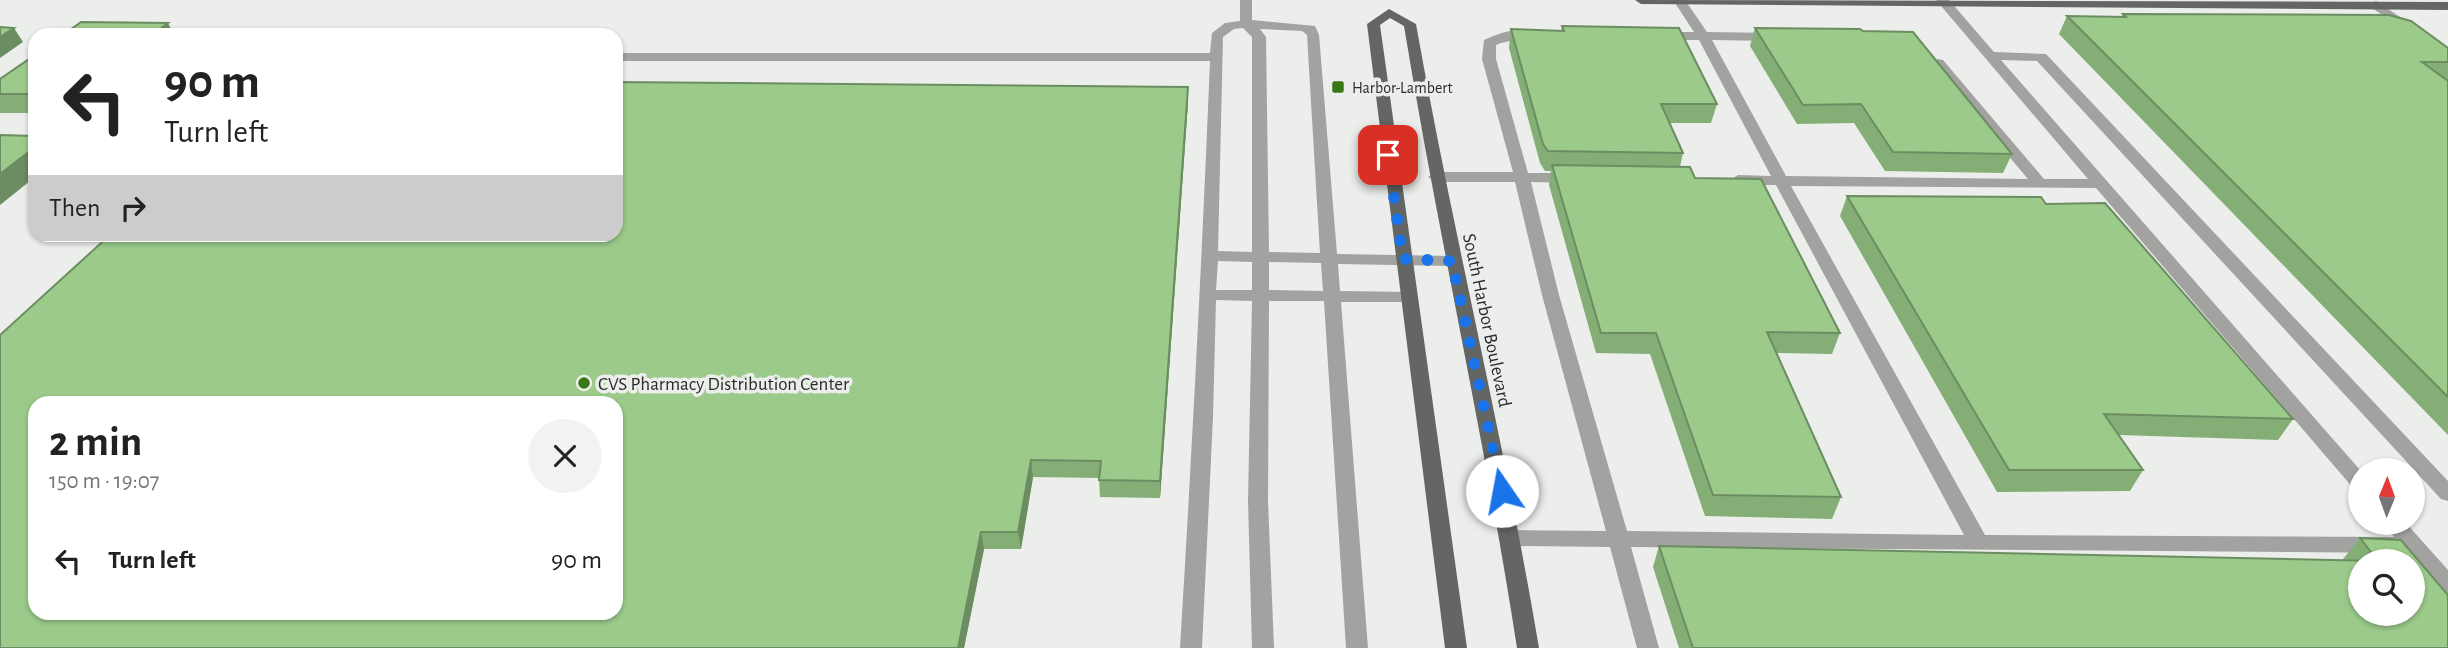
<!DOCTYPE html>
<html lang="en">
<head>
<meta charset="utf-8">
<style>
  :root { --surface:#fff; --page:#f2f2f2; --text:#222; --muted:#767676 }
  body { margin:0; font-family:"Alegreya Sans",sans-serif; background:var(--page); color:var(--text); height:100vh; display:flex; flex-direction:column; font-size:26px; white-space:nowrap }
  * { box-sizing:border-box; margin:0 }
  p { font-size:23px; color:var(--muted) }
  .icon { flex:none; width:38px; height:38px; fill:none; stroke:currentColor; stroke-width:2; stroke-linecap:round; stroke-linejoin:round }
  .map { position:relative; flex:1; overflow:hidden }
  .details { position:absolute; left:28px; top:396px; width:595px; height:224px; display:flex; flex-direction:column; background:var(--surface); border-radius:21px; box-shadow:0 2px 5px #0004 }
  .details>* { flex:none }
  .hud { position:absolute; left:28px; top:28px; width:595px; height:214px; border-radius:21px; box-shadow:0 2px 5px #0004; background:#fff; color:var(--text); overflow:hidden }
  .needle { width:46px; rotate:1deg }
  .fabs { position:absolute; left:2348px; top:458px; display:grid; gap:14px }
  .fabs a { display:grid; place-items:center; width:77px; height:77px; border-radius:50%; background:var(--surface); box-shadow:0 2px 5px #0004; font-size:35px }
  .pin { position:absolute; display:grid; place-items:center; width:60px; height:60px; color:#fff; margin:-30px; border-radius:14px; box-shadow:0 4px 10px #0006 }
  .me { position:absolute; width:77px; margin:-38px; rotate:348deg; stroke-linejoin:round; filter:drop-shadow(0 0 5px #0008) }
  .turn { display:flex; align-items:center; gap:24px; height:147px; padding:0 21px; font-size:32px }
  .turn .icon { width:91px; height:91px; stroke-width:2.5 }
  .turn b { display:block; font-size:49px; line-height:60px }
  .then { display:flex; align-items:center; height:66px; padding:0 21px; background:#0003; gap:14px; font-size:26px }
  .round { display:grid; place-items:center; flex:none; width:74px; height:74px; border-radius:37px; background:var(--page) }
  .headline { display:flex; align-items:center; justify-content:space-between; height:119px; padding:0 21px }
  h1 { font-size:42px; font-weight:600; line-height:52px }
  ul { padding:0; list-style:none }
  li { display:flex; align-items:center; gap:21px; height:91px; padding:0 21px }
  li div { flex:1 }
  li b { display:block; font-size:26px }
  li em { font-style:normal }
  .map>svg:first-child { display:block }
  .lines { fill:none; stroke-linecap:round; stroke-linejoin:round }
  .minor { fill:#a2a3a1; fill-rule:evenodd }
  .major { fill:#646663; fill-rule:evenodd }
  .wall { fill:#85ae77 }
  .shaded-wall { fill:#6c8d61 }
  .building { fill:#9bca8a; stroke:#6c8d61; stroke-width:2; fill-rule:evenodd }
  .route { stroke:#1a73e8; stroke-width:12; stroke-dasharray:0 21.6 }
  .poi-dot { fill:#377715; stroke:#ebeeea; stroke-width:2.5 }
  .labels { text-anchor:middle; stroke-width:7; stroke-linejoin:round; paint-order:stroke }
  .far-poi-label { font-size:16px; fill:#2b2c2a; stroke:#ebeeea; text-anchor:start }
  .street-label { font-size:19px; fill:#2b2c2a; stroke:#ebeeea }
  .poi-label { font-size:19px; fill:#2b2c2a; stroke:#ebeeea; text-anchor:start }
</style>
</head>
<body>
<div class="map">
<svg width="2448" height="648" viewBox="0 0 2448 648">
  <rect width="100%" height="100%" fill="#ebeeea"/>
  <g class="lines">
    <!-- minor -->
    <g class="minor">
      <path d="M 1240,0 L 1252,0 L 1252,20 L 1315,26 L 1319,35 L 1337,254 L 1452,256 L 1460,261 L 1452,266 L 1338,264 L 1340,291 L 1409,292 L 1418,297 L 1409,302 L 1341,302 L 1368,648 L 1346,648 L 1324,301 L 1269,301 L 1268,501 L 1274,648 L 1252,648 L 1248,501 L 1252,301 L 1216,300 L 1213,417 L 1202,648 L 1180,648 C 1192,452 1202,257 1210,61 L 616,61 L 616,53 L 1210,53 L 1212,33 L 1225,23 L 1240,21 ZM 1243,28 L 1252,37 L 1252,252 L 1218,251 L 1223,37 L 1234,29 ZM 1260,29 L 1302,31 L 1307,35 L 1320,253 L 1269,252 L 1266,37 ZM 1218,261 L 1252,262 L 1252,290 L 1216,290 ZM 1269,262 L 1321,263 L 1323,291 L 1269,290 Z"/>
      <path d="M 1673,0 L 1685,0 L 1707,32 L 1775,33 L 1782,37 L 1775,41 L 1712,40 L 1786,176 L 2028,179 L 1933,66 L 1931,63 L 1938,59 L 1943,60 L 2044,179 L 2088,179 L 1936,0 L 1949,0 L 1994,52 L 2046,54 L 2448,481 L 2448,501 L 2441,499 L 2037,61 L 2001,60 L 2361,471 L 2361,491 L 2354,489 L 2096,188 L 1791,186 L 1985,535 L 2394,537 L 2384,523 L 2406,523 L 2448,570 L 2448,594 L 2440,591 L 2408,553 L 1631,547 L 1659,648 L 1637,648 L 1610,547 L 1512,546 L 1505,544 L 1502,538 L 1505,532 L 1512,530 L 1606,531 L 1542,295 L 1515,182 L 1436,182 L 1428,177 L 1436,172 L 1513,172 L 1482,59 L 1484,40 C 1500,33 1523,24 1538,35 C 1528,42 1511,38 1496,45 L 1496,59 L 1528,173 L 1574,173 L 1582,178 L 1574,183 L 1531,182 L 1559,295 L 1627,531 L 1964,535 L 1776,185 L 1738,185 L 1730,180 L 1738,175 L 1771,176 L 1699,40 L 1662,40 L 1655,36 L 1662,32 L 1694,32 Z"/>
      <polygon points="2376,1 2448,49 2448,59 2372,8 2370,5"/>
    </g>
    <!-- major -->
    <g class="major">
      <polygon points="1635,0 2448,2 2448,10 1641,4"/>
      <path d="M 1389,9 L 1416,24 C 1453,233 1504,439 1539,648 L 1517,648 C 1485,440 1438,234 1404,26 L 1390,18 L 1380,25 L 1467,648 L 1445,648 L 1367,24 Z"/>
    </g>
  </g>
  <!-- wall -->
  <g class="wall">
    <polygon points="2123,14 2448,48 2448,435 2059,34 2067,16 2121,17"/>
    <polygon points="1562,26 1717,104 1711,123 1670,123 1683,153 1680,167 1695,178 1840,333 1832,354 1777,353 1841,497 1832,519 1705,516 1650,354 1596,353 1549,185 1551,171 1545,171 1540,163 1509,48 1511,29 1561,31"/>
    <polygon points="1755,28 2012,154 2003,173 1885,171 1854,123 1797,124 1750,46"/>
    <polygon points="35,55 35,113 0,113 0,79"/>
    <polygon points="1188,102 1160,498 1100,497 1099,478 1033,477 1021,549 984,549 964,648 0,648"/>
    <polygon points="1847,196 2046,204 2293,419 2278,440 2119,435 2143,470 2130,491 1997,492 1840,216"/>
    <polygon points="2360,538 2448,648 1679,648 1653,567 1659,546 2344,561 2343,559"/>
  </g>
  <!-- shaded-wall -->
  <g class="shaded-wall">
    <polygon points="168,23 174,35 152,35"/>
    <polygon points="14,28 23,42 0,58 0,37"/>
    <polygon points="1188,87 1188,102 1160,498 1160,481"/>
    <polygon points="35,147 35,177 0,205 0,174"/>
    <polygon points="1031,460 1033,477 1021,549 1018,532"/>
    <polygon points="981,532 984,549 964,648 958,648"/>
  </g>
  <!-- building -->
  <g class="building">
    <polygon points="2123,14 2389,15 2411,21 2448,48 2448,62 2422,62 2448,81 2448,397 2067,16 2126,17"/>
    <polygon points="81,22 168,23 152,35 63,35"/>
    <polygon points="1562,26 1679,28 1717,104 1661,104 1683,153 1548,151 1543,144 1511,29 1564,31"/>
    <polygon points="0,27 14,28 0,37"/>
    <polygon points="1755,28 1860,29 1863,31 1913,32 2012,154 1893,152 1861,104 1803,105"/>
    <polygon points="35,55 35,94 0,94 0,79"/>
    <path d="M 616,82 L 1188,87 L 1160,481 L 1099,480 L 1101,461 L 1031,460 L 1018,532 L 981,532 L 958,648 L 0,648 L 0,335 L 111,234 L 616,234 ZM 35,402 L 616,402 L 616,612 L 35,612 Z"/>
    <polygon points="0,135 35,136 35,147 0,174"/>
    <polygon points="1552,165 1690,167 1695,178 1761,179 1840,333 1767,332 1841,497 1713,495 1656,333 1601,333"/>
    <polygon points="1847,196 2041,197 2046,204 2105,203 2293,419 2104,414 2143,470 2009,470"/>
    <path d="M 2360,538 L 2401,540 L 2448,595 L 2448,648 L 1693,648 L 1659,546 L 2378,561 ZM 2361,562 L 2413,562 L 2413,614 L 2361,614 Z"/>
  </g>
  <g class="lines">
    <!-- route -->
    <polyline class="route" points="1388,155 1403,259 1452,261 1502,491"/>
  </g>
  <!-- markers -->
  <g class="poi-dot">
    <rect x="1331" y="80" width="14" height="14" rx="3.5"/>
    <circle cx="584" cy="383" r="7"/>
  </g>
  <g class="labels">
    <!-- far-poi labels -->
    <g class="far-poi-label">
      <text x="1352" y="93">Harbor-Lambert</text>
    </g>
    <!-- street labels -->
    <g class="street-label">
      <text transform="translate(1488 320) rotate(78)" y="7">South Harbor Boulevard</text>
    </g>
    <!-- poi labels -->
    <g class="poi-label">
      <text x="598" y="390">CVS Pharmacy Distribution Center</text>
    </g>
  </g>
</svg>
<div class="fabs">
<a><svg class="needle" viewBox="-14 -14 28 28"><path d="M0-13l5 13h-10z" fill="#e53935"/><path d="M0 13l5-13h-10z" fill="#767676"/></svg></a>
<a><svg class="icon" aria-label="search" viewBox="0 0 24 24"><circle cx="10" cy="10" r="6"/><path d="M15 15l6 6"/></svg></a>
</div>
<div class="pin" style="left:1388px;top:155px;background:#d93025"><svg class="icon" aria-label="arrive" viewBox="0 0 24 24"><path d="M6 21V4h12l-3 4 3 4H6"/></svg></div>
<svg class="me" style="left:1502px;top:491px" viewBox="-20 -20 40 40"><circle r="19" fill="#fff"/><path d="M0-13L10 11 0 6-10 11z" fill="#1a73e8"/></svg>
<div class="hud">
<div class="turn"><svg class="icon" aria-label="left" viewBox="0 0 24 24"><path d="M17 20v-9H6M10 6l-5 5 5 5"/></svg><div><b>90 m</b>Turn left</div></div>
<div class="then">Then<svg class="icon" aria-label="right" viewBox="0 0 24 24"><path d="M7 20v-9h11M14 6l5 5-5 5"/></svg></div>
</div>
<section class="details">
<div class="headline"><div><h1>2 min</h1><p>150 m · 19:07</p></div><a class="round"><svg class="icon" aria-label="close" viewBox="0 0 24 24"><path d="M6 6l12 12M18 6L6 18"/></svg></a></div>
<ul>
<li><svg class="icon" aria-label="left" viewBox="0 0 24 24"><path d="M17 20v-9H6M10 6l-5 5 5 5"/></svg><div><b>Turn left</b></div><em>90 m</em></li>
</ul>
</section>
</div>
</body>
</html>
